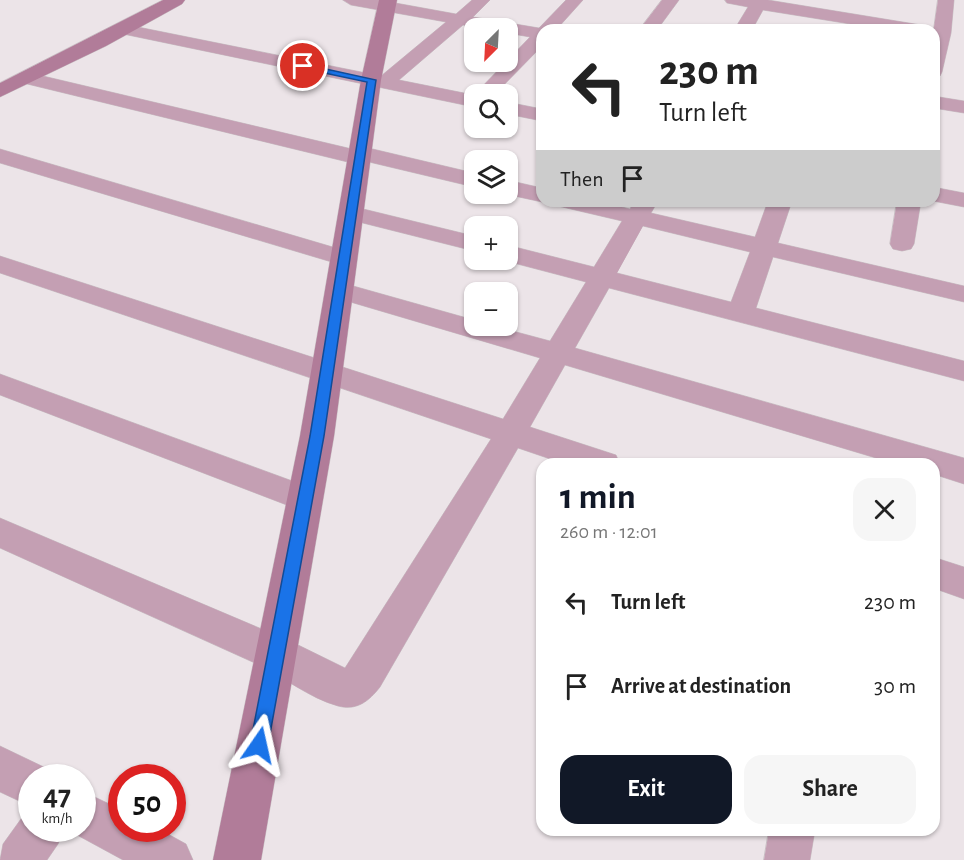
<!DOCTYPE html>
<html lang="en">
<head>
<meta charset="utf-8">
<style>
  :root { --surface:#fff; --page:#f6f6f6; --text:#222; --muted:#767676; --accent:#111827 }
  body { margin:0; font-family:"Alegreya Sans",sans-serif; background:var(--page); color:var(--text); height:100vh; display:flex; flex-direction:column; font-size:22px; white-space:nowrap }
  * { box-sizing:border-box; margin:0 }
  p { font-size:20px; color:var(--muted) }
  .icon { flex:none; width:33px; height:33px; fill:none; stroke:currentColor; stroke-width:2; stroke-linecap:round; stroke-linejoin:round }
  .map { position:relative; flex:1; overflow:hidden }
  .details { position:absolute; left:536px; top:458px; width:404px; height:378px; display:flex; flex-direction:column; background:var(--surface); border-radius:18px; box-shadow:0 2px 4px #0004 }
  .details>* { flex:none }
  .hud { position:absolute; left:536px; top:24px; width:404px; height:183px; border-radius:18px; box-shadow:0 2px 4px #0004; background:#fff; color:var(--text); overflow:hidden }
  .needle { width:39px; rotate:204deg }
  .controls { position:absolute; left:464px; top:18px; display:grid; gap:12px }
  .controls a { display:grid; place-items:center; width:54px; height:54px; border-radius:12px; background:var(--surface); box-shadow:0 2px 4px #0004; font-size:30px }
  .speed { position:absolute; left:18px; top:764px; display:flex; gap:12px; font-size:30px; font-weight:700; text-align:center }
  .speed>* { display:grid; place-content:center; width:78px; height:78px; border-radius:50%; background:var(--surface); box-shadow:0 2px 4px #0004; line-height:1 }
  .speed small { font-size:15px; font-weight:400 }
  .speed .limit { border:9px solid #d22; background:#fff; color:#111 }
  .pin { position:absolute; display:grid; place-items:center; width:51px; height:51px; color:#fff; margin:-26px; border:3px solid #fff; border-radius:50%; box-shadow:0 2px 6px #0007 }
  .me { position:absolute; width:66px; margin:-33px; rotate:11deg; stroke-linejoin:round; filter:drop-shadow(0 0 4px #0008) }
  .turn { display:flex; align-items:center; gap:21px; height:126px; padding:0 24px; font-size:27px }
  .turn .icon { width:78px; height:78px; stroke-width:2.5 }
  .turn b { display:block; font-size:42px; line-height:51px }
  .then { display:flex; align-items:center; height:57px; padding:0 24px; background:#0003; gap:12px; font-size:22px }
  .round { display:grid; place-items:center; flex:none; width:63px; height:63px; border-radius:18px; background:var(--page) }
  .headline { display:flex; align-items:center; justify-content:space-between; height:102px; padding:0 24px }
  h1 { font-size:36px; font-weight:700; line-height:45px; color:var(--accent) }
  .cta { display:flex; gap:12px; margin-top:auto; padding:12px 24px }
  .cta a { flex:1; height:69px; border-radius:18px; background:var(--accent); color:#fff; font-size:24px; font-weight:700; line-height:69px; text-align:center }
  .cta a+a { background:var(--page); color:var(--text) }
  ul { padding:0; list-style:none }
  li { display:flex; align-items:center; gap:18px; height:84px; padding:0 24px }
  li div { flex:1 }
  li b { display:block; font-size:22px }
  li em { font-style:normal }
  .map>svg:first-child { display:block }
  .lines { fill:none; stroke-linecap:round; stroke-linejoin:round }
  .minor-casing { stroke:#c9c1c5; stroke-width:1 }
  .secondary-casing { stroke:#c9c1c5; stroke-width:1 }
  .minor { fill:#c49fb3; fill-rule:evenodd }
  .secondary { fill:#b17c99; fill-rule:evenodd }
  .route { fill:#1a73e8; stroke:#114b97; stroke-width:1.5 }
</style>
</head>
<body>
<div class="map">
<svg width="964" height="860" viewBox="0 0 964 860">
  <rect width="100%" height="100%" fill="#ece4e8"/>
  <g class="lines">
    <!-- minor casing -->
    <g class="minor-casing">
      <g id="minor">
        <polygon points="343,0 379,0 456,14 472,0 490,0 473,17 539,28 566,0 583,0 556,30 542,30 542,46 495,94 475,94 530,37 507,33 507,28 482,28 463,25 399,80 474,95 474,107 123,34 117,33 114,29 117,25 123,24 381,76 446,22 351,5"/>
        <polygon points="662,0 679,0 657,30 639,30"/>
        <polygon points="725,0 768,0 921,25 927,26 930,30 888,30 763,10 752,30 734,30 748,7 727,3"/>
        <polygon points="938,0 954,0 951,33 942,72 940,76 933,78 933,34"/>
        <polygon points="26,72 352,149 360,146 474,173 474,187 369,162 360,165 19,82 16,78 19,74"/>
        <polygon points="933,96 964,101 964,113 933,108"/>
        <polygon points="507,102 542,109 542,121 507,114"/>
        <polygon points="0,149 353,253 357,258 353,263 344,266 335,263 0,163"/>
        <polygon points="507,180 542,188 542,201 546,201 542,202 505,194"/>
        <polygon points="933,187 964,193 964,207 933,201"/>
        <path d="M 554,201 L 597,201 L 630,209 L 634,201 L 658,201 L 651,213 L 755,237 L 768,201 L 792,201 L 778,243 L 964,286 L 964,302 L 773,257 L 756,308 L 964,361 L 964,381 L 609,288 L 575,348 L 964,458 L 964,484 L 933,474 L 933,464 L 896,464 L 565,365 L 530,427 L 616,455 L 620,464 L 565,464 L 518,448 L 380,687 C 369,701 357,711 338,706 C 309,698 284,677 257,664 C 171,625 86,587 0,548 L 0,518 L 290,641 L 345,668 L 491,439 L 0,273 L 0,256 L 503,419 L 540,358 L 330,296 L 326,290 L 330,284 L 339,282 L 474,320 L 474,326 L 494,326 L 550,341 L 586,282 L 502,260 L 507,260 L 507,245 L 594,267 L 622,221 L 558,206 ZM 643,226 L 750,252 L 731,302 L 617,273 Z"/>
        <polygon points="897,201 921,201 914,244 911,249 902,251 893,249 890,244"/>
        <polygon points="351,206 474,236 474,251 343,218 339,213 343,208"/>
        <polygon points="0,374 317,490 322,499 317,508 305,512 0,395"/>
        <polygon points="933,557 964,567 964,599 933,588"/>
        <polygon points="0,746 48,769 51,777 32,777 32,807 0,792"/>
        <polygon points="82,791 122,810 122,828 157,828 186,844 193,860 123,860 66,829 82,828"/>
        <polygon points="32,810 32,828 65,828 58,844 47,860 0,860 3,844 26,812"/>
        <polygon points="769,830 815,830 810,860 764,860"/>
      </g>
    </g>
    <!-- secondary casing -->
    <g class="secondary-casing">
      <g id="secondary">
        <polygon points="163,0 185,0 182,4 106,46 0,97 0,83"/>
        <polygon points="379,0 397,0 381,80 334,436 261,860 213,860 300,436 361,80"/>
      </g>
    </g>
    <!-- minor -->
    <use href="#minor" class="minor"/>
    <!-- secondary -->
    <use href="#secondary" class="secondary"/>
  </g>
  <!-- route -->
  <polygon class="route" points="303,64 376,80 324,436 268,745 265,752 259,754 252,752 250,745 310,436 367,82 301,68 299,66"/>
</svg>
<div class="controls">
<a><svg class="needle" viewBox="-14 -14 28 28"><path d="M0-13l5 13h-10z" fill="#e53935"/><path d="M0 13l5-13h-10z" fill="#767676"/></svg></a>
<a><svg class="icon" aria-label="search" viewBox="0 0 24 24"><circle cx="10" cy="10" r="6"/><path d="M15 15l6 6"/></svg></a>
<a><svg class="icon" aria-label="layers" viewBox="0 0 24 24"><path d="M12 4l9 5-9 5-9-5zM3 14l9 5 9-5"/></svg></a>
<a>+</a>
<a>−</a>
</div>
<div class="speed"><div>47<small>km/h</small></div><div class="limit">50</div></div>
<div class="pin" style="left:303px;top:66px;background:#d93025"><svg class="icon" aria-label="arrive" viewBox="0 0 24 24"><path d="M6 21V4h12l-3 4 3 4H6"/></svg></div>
<svg class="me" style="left:259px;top:745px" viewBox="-20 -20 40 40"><path d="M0-17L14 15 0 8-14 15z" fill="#1a73e8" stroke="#fff" stroke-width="4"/></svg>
<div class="hud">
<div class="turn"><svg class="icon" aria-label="left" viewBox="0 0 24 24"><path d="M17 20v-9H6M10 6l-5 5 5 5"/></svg><div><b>230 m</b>Turn left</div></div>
<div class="then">Then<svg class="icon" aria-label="arrive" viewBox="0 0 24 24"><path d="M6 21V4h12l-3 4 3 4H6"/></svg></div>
</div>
<section class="details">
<div class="headline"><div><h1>1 min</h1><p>260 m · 12:01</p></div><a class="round"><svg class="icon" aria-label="close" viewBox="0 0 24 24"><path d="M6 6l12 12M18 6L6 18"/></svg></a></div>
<ul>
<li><svg class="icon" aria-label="left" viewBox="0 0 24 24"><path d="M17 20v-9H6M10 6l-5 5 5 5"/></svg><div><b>Turn left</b></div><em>230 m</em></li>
<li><svg class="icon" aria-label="arrive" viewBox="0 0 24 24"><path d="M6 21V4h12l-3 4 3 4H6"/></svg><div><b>Arrive at destination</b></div><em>30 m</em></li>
</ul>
<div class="cta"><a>Exit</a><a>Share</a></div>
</section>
</div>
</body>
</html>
